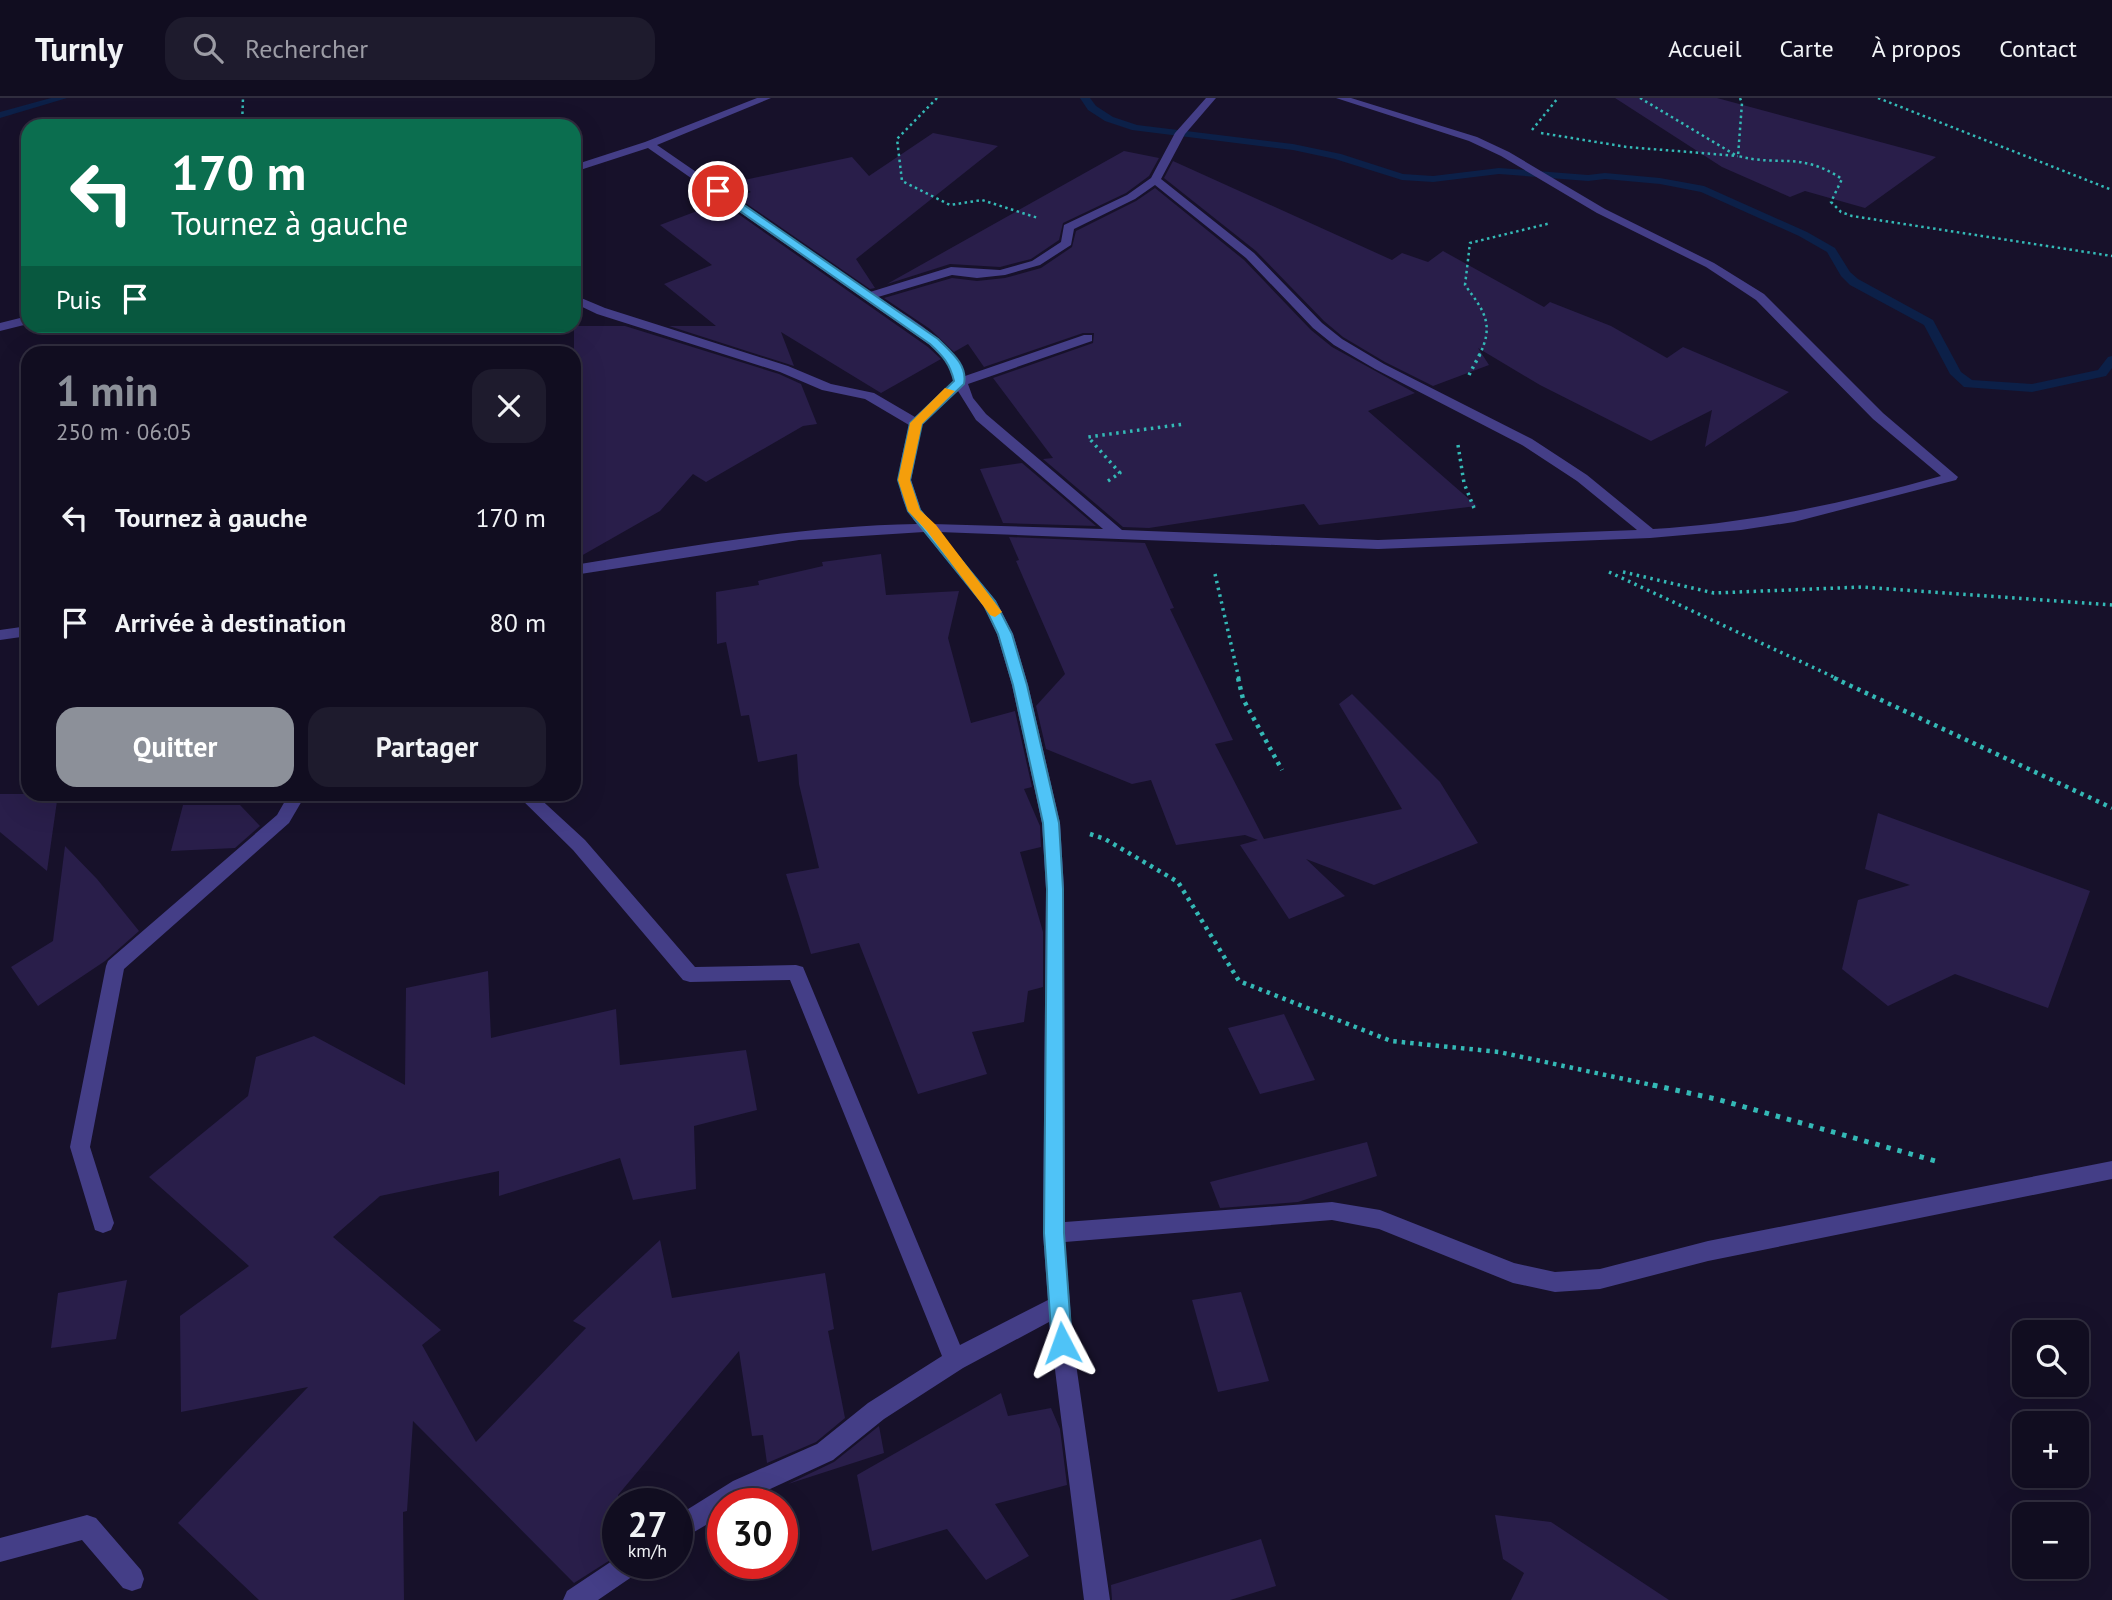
<!DOCTYPE html>
<html lang="fr">
<head>
<meta charset="utf-8">
<style>
  :root { --surface:#110d20; --page:#1e1b2d; --text:#f1f3f6; --muted:#9c9ca5; --line:#302d3e; --accent:#8c9099 }
  body { margin:0; font-family:"PT Sans",sans-serif; background:var(--page); color:var(--text); height:100vh; display:flex; flex-direction:column; font-size:26px; white-space:nowrap }
  * { box-sizing:border-box; margin:0 }
  p { font-size:23px; color:var(--muted) }
  .icon { flex:none; width:38px; height:38px; fill:none; stroke:currentColor; stroke-width:2; stroke-linecap:round; stroke-linejoin:round }
  .map { position:relative; flex:1; overflow:hidden }
  .side { position:absolute; left:21px; top:248px; width:560px; height:455px; display:flex; flex-direction:column; background:var(--surface); border-radius:21px; box-shadow:0 7px 28px #0002,0 0 0 2px var(--line) }
  .side>* { flex:none }
  .hud { position:absolute; left:21px; top:21px; width:560px; height:214px; border-radius:21px; box-shadow:0 7px 28px #0002,0 0 0 2px var(--line); background:#0b6e4f; color:#fff; overflow:hidden }
  .fabs { position:absolute; left:2012px; top:1222px; display:grid; gap:14px }
  .fabs a { display:grid; place-items:center; width:77px; height:77px; border-radius:14px; background:var(--surface); box-shadow:0 7px 28px #0002,0 0 0 2px var(--line); font-size:35px }
  .speed { position:absolute; left:602px; top:1390px; display:flex; gap:14px; font-size:35px; font-weight:700; text-align:center }
  .speed>* { display:grid; place-content:center; width:91px; height:91px; border-radius:50%; background:var(--surface); box-shadow:0 7px 28px #0002,0 0 0 2px var(--line); line-height:1 }
  .speed small { font-size:18px; font-weight:400 }
  .speed .limit { border:10px solid #d22; background:#fff; color:#111 }
  .pin { position:absolute; display:grid; place-items:center; width:60px; height:60px; color:#fff; margin:-30px; border:4px solid #fff; border-radius:50%; box-shadow:0 2px 7px #0007 }
  .me { position:absolute; width:77px; margin:-38px; rotate:356deg; stroke-linejoin:round; filter:drop-shadow(0 0 5px #0008) }
  .turn { display:flex; align-items:center; gap:24px; height:147px; padding:0 35px; font-size:32px }
  .turn .icon { width:91px; height:91px; stroke-width:2.5 }
  .turn b { display:block; font-size:49px; line-height:60px }
  .then { display:flex; align-items:center; height:66px; padding:0 35px; background:#0003; gap:14px; font-size:26px }
  .round { display:grid; place-items:center; flex:none; width:74px; height:74px; border-radius:21px; background:var(--page) }
  .headline { display:flex; align-items:center; justify-content:space-between; height:119px; padding:0 35px }
  h1 { font-size:42px; font-weight:800; line-height:52px; color:var(--accent) }
  .action { display:flex; gap:14px; margin-top:auto; padding:14px 35px }
  .action a { flex:1; height:80px; border-radius:21px; background:var(--accent); color:#fff; font-size:28px; font-weight:800; line-height:80px; text-align:center }
  .action a+a { background:var(--page); color:var(--text) }
  ul { padding:0; list-style:none }
  li { display:flex; align-items:center; gap:21px; height:105px; padding:0 35px }
  li div { flex:1 }
  li b { display:block; font-size:26px }
  li em { font-style:normal }
  header { display:flex; align-items:center; gap:42px; box-sizing:border-box; height:98px; padding:0 35px; background:var(--surface); border-bottom:2px solid var(--line) }
  header strong { font-size:33px }
  nav { display:flex; gap:38px; margin-inline-start:auto; font-size:24px }
  .search { width:490px; height:63px; background:var(--page); display:flex; align-items:center; gap:18px; box-sizing:border-box; padding:0 24px; border-radius:21px; color:var(--muted); font-size:26px }
  .map>svg:first-child { display:block }
  .lines { fill:none; stroke-linecap:round; stroke-linejoin:round }
  .stream { fill:#0c2048; fill-rule:evenodd }
  .building { fill:#291e4a }
  .path-far3 { stroke:#34b9b6; stroke-width:2.5; stroke-dasharray:2.5 3.5; stroke-linecap:butt }
  .path-far2 { stroke:#34b9b6; stroke-width:3.5; stroke-dasharray:2.5 4.5; stroke-linecap:butt }
  .path-far1 { stroke:#34b9b6; stroke-width:4.5; stroke-dasharray:3.5 5; stroke-linecap:butt }
  .path { stroke:#34b9b6; stroke-width:5; stroke-dasharray:4.5 7; stroke-linecap:butt }
  .street { fill:#443e87; fill-rule:evenodd }
  .route { fill:#4fc3f7; stroke:#337fa1; stroke-width:2 }
  .slow { fill:#f59e0b }
</style>
</head>
<body>
<header>
<strong>Turnly</strong>
<div class="search"><svg class="icon" aria-label="search" viewBox="0 0 24 24"><circle cx="10" cy="10" r="6"/><path d="M15 15l6 6"/></svg>Rechercher</div>
<nav><a>Accueil</a><a>Carte</a><a>À propos</a><a>Contact</a></nav>
</header>
<div class="map">
<svg width="2112" height="1502" viewBox="0 0 2112 1502">
  <rect width="100%" height="100%" fill="#17112a"/>
  <g class="lines">
    <!-- stream -->
    <g class="stream">
      <polygon points="51,0 67,0 0,20 0,14"/>
      <polygon points="1080,0 1090,0 1096,8 1113,19 1137,27 1293,46 1341,56 1403,76 1433,78 1499,70 1588,77 1605,75 1660,80 1704,88 1807,134 1835,150 1850,174 1858,181 1933,222 1961,274 1972,282 2032,286 2098,272 2108,259 2112,258 2112,270 2106,278 2032,294 1964,289 1950,276 1924,227 1850,187 1841,178 1827,154 1799,138 1701,94 1660,86 1605,81 1588,83 1499,76 1433,84 1402,82 1335,61 1293,52 1132,32 1105,23 1088,12"/>
    </g>
  </g>
  <!-- building -->
  <g class="building">
    <polygon points="1615,0 1717,0 1936,59 1865,110 1805,93 1790,99 1722,69"/>
    <polygon points="933,35 998,48 856,161 875,190 870,191 737,99 751,94 735,84 852,59 869,78"/>
    <polygon points="1124,53 1159,60 1149,78 1126,95 1063,125 1059,142 1031,161 1000,169 950,166 887,186"/>
    <polygon points="1173,63 1392,162 1402,155 1428,164 1443,153 1544,209 1550,204 1611,228 1667,260 1683,249 1789,294 1705,349 1712,312 1651,343 1540,287 1478,250 1489,267 1433,288 1385,264 1343,239 1324,223 1256,153 1164,80"/>
    <polygon points="1155,90 1244,162 1311,232 1332,249 1415,295 1368,313 1477,408 1319,427 1304,406 1149,430 1123,429 1043,361 1053,360 993,280 1093,245 1094,235 1083,235 984,269 968,246 954,254 930,231 884,200 952,180 977,183 1005,180 1041,170 1072,149 1076,133 1136,103"/>
    <polygon points="721,104 928,249 941,261 881,295 781,234 794,268 669,228 716,228 664,186 712,167 660,127"/>
    <polygon points="574,228 625,228 779,276 801,286 817,326 803,328 706,384 693,376 660,413 574,462"/>
    <polygon points="1022,365 1096,428 1003,425 980,371"/>
    <polygon points="1009,439 1145,445 1174,510 1170,511 1233,642 1215,646 1264,741 1402,711 1339,606 1352,596 1440,684 1478,745 1374,787 1306,761 1345,798 1289,821 1240,747 1258,742 1245,737 1176,747 1151,682 1132,686 1046,651 1036,608 1065,576 1016,463 1019,462"/>
    <polygon points="881,456 886,497 959,493 948,540 971,625 1015,613 1032,689 1024,691 1040,728 1041,749 1020,754 1043,834 1043,889 1028,893 1024,924 972,934 987,976 918,996 859,845 811,856 786,776 819,770 799,686 797,656 758,664 749,617 741,618 726,544 717,546 716,494 759,487 758,483 823,468 822,464"/>
    <polygon points="0,696 58,696 47,773 0,734"/>
    <polygon points="183,707 240,707 260,728 235,750 171,753"/>
    <polygon points="1878,715 2090,793 2048,910 1955,876 1888,908 1842,871 1858,802 1910,787 1865,771"/>
    <polygon points="65,748 97,781 139,833 105,863 38,908 11,869 53,843"/>
    <polygon points="488,873 491,940 616,911 620,967 746,952 757,1012 694,1028 696,1091 633,1102 620,1060 499,1098 499,1073 380,1098 333,1139 441,1232 422,1247 476,1344 586,1230 573,1223 660,1142 672,1200 825,1175 834,1231 828,1233 845,1320 816,1344 767,1365 763,1337 752,1338 739,1253 618,1397 618,1457 574,1485 413,1323 407,1413 403,1414 404,1502 259,1502 178,1425 308,1289 181,1314 180,1218 249,1168 149,1079 248,998 256,959 314,938 405,987 406,890"/>
    <polygon points="1284,916 1315,982 1260,996 1228,930"/>
    <polygon points="1367,1044 1377,1078 1298,1104 1220,1110 1210,1084"/>
    <polygon points="127,1182 116,1241 51,1250 58,1195"/>
    <polygon points="1241,1194 1269,1283 1218,1294 1192,1202"/>
    <polygon points="1001,1295 1008,1318 1051,1310 1060,1331 1067,1387 995,1406 1029,1458 986,1482 947,1431 872,1453 857,1377"/>
    <polygon points="879,1328 884,1355 788,1386 834,1364"/>
    <polygon points="1495,1417 1551,1424 1669,1502 1511,1502 1524,1475 1503,1461"/>
    <polygon points="1261,1441 1276,1488 1230,1502 1112,1502 1111,1487"/>
  </g>
  <g class="lines">
    <!-- path-far3 -->
    <g class="path-far3">
      <polyline points="937,0 897,41 902,83 950,107 982,102 1038,120"/>
      <polyline points="1640,0 1737,58"/>
      <path d="M 1740,0 L 1742,5 L 1738,58 C 1779,69 1800,53 1842,81 L 1831,104 L 1841,114 L 1852,118 L 2112,158"/>
      <polyline points="1878,0 2112,92"/>
      <polyline points="242,28 243,0"/>
      <polyline points="1532,32 1558,0"/>
      <polyline points="1541,35 1627,49 1738,58"/>
      <path d="M 1479,258 C 1495,226 1484,213 1465,187 L 1470,145 L 1551,125"/>
    </g>
    <!-- path-far2 -->
    <g class="path-far2">
      <polyline points="1469,277 1480,256"/>
      <polyline points="1458,347 1464,385 1474,410"/>
      <polyline points="1108,383 1120,375 1088,339 1184,326"/>
      <polyline points="1609,474 1838,581"/>
      <polyline points="1623,474 1714,495 1862,489 2112,507"/>
      <polyline points="1215,476 1239,581"/>
    </g>
    <!-- path-far1 -->
    <g class="path-far1">
      <polyline points="1238,580 1243,601 1282,672"/>
      <polyline points="1834,580 2112,710"/>
      <polyline points="1090,736 1105,741 1178,784 1239,883 1391,943 1499,954 1661,989"/>
    </g>
    <!-- path -->
    <polyline class="path" points="1653,987 1720,1002 1939,1064"/>
    <!-- street -->
    <g class="street">
      <path d="M 757,0 L 771,0 L 657,47 L 870,194 L 951,169 L 1000,172 L 1032,163 L 1061,144 L 1064,127 L 1127,97 L 1151,80 L 1175,35 L 1206,0 L 1216,0 L 1185,36 L 1161,81 L 1254,155 L 1322,225 L 1342,241 L 1384,266 L 1532,341 L 1587,377 L 1653,431 C 1752,425 1846,405 1941,378 L 1873,321 L 1756,202 L 1706,169 L 1597,115 L 1501,58 L 1469,43 L 1336,0 L 1351,0 L 1477,39 L 1509,54 L 1605,111 L 1714,165 L 1764,196 L 1883,315 L 1958,379 L 1956,382 L 1794,424 L 1741,432 L 1650,440 L 1378,451 L 939,434 L 996,503 L 1013,536 L 1028,587 L 1060,725 L 1064,791 L 1065,1124 L 1332,1104 L 1380,1112 L 1514,1165 L 1555,1174 L 1600,1171 L 1708,1143 L 2112,1063 L 2112,1081 L 1708,1163 L 1600,1191 L 1555,1194 L 1513,1185 L 1379,1131 L 1332,1122 L 1065,1144 L 1073,1245 L 1110,1502 L 1084,1502 L 1049,1224 L 963,1270 L 884,1321 L 833,1362 L 740,1405 L 723,1405 L 723,1417 L 677,1444 L 677,1418 L 733,1383 L 817,1346 L 868,1305 L 942,1258 L 790,882 L 690,884 L 683,882 L 573,752 L 516,696 L 535,696 L 585,742 L 695,869 L 796,867 L 803,869 L 960,1247 L 1048,1202 L 1043,1135 L 1046,791 L 1042,725 L 1012,587 L 997,536 L 984,508 L 924,434 L 799,442 L 574,477 L 574,467 C 688,448 802,428 917,426 C 889,391 901,366 909,327 L 865,301 L 822,292 L 780,274 L 597,216 L 574,205 L 574,197 L 605,210 L 788,268 L 831,286 L 874,295 L 915,319 L 954,283 L 946,262 L 930,247 L 648,50 L 574,74 L 574,67 L 645,44 ZM 1155,87 L 1246,160 L 1313,230 L 1334,247 L 1375,271 L 1522,347 L 1577,383 L 1637,432 L 1378,442 L 1122,432 L 986,316 L 973,300 L 968,286 L 1092,243 L 1092,237 L 1084,237 L 965,278 C 951,241 910,221 878,199 L 952,177 L 977,180 L 1005,177 L 1040,167 L 1071,147 L 1074,131 L 1135,101 ZM 958,293 L 976,322 L 1103,431 L 932,426 L 921,412 L 911,382 L 922,326 Z"/>
      <polygon points="28,218 28,226 0,233 0,225"/>
      <polygon points="28,528 28,538 0,542 0,532"/>
      <polygon points="289,696 306,696 289,725 124,871 90,1049 114,1125 111,1132 103,1135 95,1132 70,1049 106,868 108,863 277,717"/>
      <polygon points="87,1417 96,1420 141,1472 144,1481 141,1490 132,1493 123,1490 82,1442 0,1464 0,1440"/>
      <polygon points="618,1459 618,1465 642,1465 639,1474 598,1502 563,1502 567,1493"/>
    </g>
  </g>
  <!-- route -->
  <path class="route" d="M 714,91 L 721,91 L 938,241 C 951,254 968,267 964,286 L 922,326 L 910,382 L 920,412 L 995,503 L 1012,536 L 1027,587 L 1059,725 L 1063,791 L 1064,1135 L 1072,1245 L 1069,1252 L 1062,1255 L 1055,1252 L 1052,1245 L 1044,1135 L 1047,791 L 1043,725 L 1013,587 L 998,536 L 984,507 L 908,413 L 898,382 L 910,325 L 954,283 C 950,266 943,258 930,246 L 714,95 Z"/>
  <!-- slow -->
  <polygon class="slow" points="945,290 955,293 922,326 910,382 920,412 936,427 1002,514 995,519 990,517 927,433 908,413 898,382 910,325"/>
</svg>
<div class="fabs">
<a><svg class="icon" aria-label="search" viewBox="0 0 24 24"><circle cx="10" cy="10" r="6"/><path d="M15 15l6 6"/></svg></a>
<a>+</a>
<a>−</a>
</div>
<div class="speed"><div>27<small>km/h</small></div><div class="limit">30</div></div>
<div class="pin" style="left:718px;top:93px;background:#d93025"><svg class="icon" aria-label="arrive" viewBox="0 0 24 24"><path d="M6 21V4h12l-3 4 3 4H6"/></svg></div>
<svg class="me" style="left:1062px;top:1245px" viewBox="-20 -20 40 40"><path d="M0-17L14 15 0 8-14 15z" fill="#4fc3f7" stroke="#fff" stroke-width="4"/></svg>
<div class="hud">
<div class="turn"><svg class="icon" aria-label="left" viewBox="0 0 24 24"><path d="M17 20v-9H6M10 6l-5 5 5 5"/></svg><div><b>170 m</b>Tournez à gauche</div></div>
<div class="then">Puis<svg class="icon" aria-label="arrive" viewBox="0 0 24 24"><path d="M6 21V4h12l-3 4 3 4H6"/></svg></div>
</div>
<section class="side">
<div class="headline"><div><h1>1 min</h1><p>250 m · 06:05</p></div><a class="round"><svg class="icon" aria-label="close" viewBox="0 0 24 24"><path d="M6 6l12 12M18 6L6 18"/></svg></a></div>
<ul>
<li><svg class="icon" aria-label="left" viewBox="0 0 24 24"><path d="M17 20v-9H6M10 6l-5 5 5 5"/></svg><div><b>Tournez à gauche</b></div><em>170 m</em></li>
<li><svg class="icon" aria-label="arrive" viewBox="0 0 24 24"><path d="M6 21V4h12l-3 4 3 4H6"/></svg><div><b>Arrivée à destination</b></div><em>80 m</em></li>
</ul>
<div class="action"><a>Quitter</a><a>Partager</a></div>
</section>
</div>
</body>
</html>
